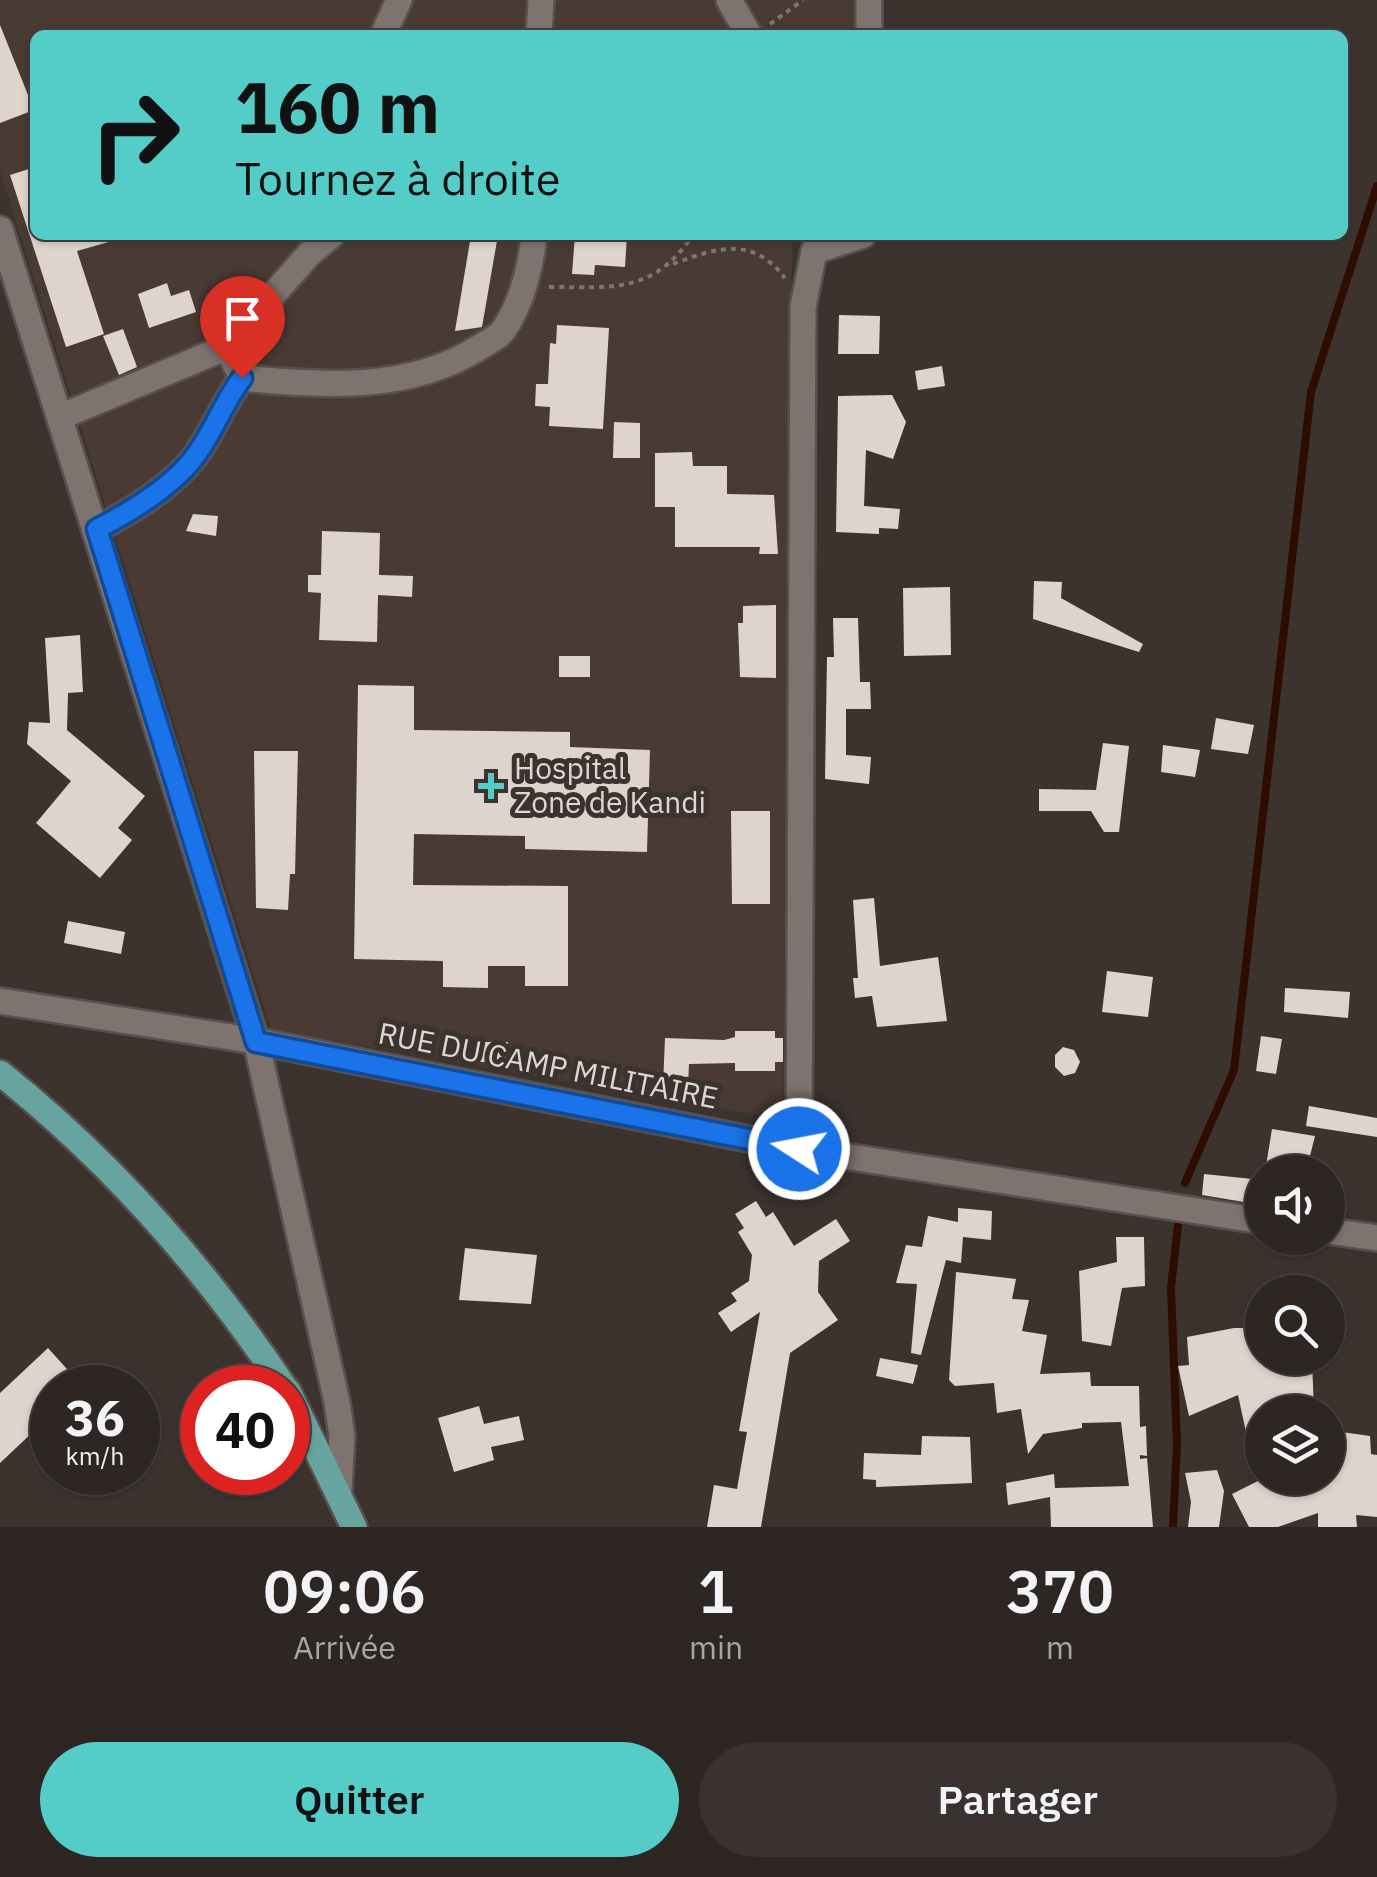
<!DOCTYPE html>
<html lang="fr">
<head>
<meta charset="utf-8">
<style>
  :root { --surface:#2d2623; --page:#393230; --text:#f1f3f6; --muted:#a7a5a6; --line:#484341; --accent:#54cdc8 }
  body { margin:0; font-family:"IBM Plex Sans",sans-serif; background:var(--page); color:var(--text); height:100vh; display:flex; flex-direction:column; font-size:38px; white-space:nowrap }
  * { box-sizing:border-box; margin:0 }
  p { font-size:32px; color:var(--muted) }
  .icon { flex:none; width:55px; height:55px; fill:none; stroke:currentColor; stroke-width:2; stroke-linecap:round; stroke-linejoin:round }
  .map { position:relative; height:1527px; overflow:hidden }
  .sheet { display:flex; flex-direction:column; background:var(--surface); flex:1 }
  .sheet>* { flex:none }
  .guide { position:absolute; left:30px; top:30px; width:1318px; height:210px; border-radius:15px; box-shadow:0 2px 8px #0004,0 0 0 2px var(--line); background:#54cdc8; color:#111; overflow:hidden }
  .tools { position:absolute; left:1245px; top:1155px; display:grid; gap:20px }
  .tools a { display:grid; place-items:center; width:100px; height:100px; border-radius:50%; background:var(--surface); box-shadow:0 2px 8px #0004,0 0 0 2px var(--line); font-size:50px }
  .speed { position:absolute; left:30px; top:1365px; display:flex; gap:20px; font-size:50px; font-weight:700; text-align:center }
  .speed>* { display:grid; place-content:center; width:130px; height:130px; border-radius:50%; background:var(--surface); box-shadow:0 2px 8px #0004,0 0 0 2px var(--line); line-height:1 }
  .speed small { font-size:25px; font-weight:400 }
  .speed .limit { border:15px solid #d22; background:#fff; color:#111 }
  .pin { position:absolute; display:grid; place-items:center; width:85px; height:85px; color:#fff; margin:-102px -42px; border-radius:50% 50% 50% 0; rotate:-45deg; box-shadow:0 0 10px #0007 }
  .pin .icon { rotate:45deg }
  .me { position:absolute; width:110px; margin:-55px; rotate:281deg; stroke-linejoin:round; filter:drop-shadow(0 0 8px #0008) }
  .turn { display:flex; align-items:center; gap:35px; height:210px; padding:0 40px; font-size:45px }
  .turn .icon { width:130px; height:130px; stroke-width:2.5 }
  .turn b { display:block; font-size:70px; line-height:85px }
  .eta { display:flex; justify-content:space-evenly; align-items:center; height:170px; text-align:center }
  .eta b { font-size:60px; font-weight:600; line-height:70px }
  .cta { display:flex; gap:20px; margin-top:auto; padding:20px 40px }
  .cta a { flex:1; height:115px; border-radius:60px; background:var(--accent); color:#111; font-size:40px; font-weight:600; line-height:115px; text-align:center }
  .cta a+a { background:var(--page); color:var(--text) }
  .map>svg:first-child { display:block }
  .built { fill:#493a33 }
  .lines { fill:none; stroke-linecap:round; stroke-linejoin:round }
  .stream { stroke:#2e0d00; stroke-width:8 }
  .building { fill:#ded3cd }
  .minor-casing { stroke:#57504c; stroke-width:30 }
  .tertiary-casing { stroke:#57504c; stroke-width:30 }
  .primary-casing { stroke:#57504c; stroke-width:30 }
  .path { stroke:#7c7571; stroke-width:4; stroke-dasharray:5 5; stroke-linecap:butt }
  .minor { stroke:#7e736e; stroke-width:25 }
  .tertiary { stroke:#7e736e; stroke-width:25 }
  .primary { stroke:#68a49f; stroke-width:25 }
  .route-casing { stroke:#114b97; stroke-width:25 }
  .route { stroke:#1a73e8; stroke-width:18 }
  .poi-dot { fill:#54cdc8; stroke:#3c332f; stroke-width:4 }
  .labels { text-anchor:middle; stroke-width:10; stroke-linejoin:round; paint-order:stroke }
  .poi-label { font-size:30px; fill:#ddd7d4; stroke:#3c332f; text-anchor:start }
  .street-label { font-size:30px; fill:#ddd7d4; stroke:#3c332f }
</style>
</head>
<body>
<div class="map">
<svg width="1377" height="1527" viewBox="0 0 1377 1527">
  <rect width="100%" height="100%" fill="#3c332f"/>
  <!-- built -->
  <polygon class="built" points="0,0 857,0 856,35 35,35 35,235 792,235 783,1119 271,1030 0,171"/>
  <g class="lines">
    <!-- stream -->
    <g class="stream">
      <polyline points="1185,1183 1234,1070 1311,392 1377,186"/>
      <polyline points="1173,1527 1177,1443 1171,1287 1178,1225"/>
    </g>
  </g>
  <!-- building -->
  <g class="building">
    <polygon points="0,25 34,110 0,123"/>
    <polygon points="35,167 35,235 111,235 112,241 77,251 104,334 66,347 10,175"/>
    <polygon points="471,235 498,235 482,327 455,331"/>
    <polygon points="575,235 627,235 625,267 595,265 594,275 572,274"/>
    <polygon points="167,283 171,296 189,290 196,312 149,328 138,294"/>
    <polygon points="839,315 880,316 879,354 838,354"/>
    <polygon points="557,325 609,328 603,429 549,426 550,407 535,406 536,384 548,384 550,343 556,344"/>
    <polygon points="123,329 137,367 119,375 103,336"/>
    <polygon points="942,366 945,386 918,390 915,371"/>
    <polygon points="892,395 906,422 893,459 866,450 864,506 900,509 898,529 879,528 879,534 836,532 838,396"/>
    <polygon points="614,422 640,423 640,458 613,458"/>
    <polygon points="692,452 693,466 727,466 727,494 774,495 778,554 759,554 760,547 675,547 675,507 655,507 655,453"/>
    <polygon points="193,514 218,516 216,536 186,531"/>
    <polygon points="322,531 380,533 379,575 413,576 412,597 378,595 377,642 319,640 321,593 308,592 308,575 321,575"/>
    <polygon points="1034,581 1062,582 1061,598 1143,644 1139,652 1033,619"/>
    <polygon points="950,587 951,655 904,656 903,588"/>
    <polygon points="776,605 776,678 740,677 738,623 743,623 743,606"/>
    <polygon points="833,618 858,618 860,682 870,682 871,709 846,709 846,755 871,757 869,784 825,779 827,657 834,657"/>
    <polygon points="80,635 83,692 68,693 67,730 145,796 118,828 132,840 100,878 36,823 71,781 27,744 29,722 50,723 45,638"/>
    <rect x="559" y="656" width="31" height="21"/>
    <polygon points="358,685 414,686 414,730 570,732 570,747 650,750 647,852 525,849 525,836 414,834 413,885 568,886 568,986 525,986 525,966 488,966 488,988 443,987 443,961 354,959"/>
    <polygon points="1216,718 1254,725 1248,754 1211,749"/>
    <polygon points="1103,743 1129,746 1119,832 1104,832 1091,811 1039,811 1039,789 1096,790"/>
    <polygon points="1163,745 1200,750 1195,777 1161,772"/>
    <polygon points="254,751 298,751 295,874 290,874 288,910 256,908"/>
    <polygon points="731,811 770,811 770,904 732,904"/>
    <polygon points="874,898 880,966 938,957 947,1021 877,1027 872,996 855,998 853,978 858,978 853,900"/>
    <polygon points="68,921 125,932 121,954 64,943"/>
    <polygon points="1107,971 1153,977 1148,1017 1102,1012"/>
    <polygon points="1285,988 1350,992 1348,1018 1284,1012"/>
    <polygon points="735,1031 775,1031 775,1038 783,1038 783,1062 775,1062 775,1071 735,1071 735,1063 689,1064 688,1086 663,1085 665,1038 724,1040 735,1037"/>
    <polygon points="1261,1036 1282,1039 1276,1074 1256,1071"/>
    <rect x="478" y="1042" width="30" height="20"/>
    <polygon points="1063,1047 1074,1050 1080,1062 1075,1073 1064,1076 1055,1067 1055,1055"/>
    <polygon points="1309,1106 1377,1118 1377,1137 1306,1126"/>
    <polygon points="1272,1129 1315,1136 1306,1172 1265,1172"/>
    <polygon points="1204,1174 1262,1180 1262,1205 1202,1195"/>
    <polygon points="756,1201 766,1217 773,1212 794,1246 836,1219 850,1241 819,1261 818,1292 838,1320 790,1353 761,1527 707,1527 714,1485 737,1489 747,1432 739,1431 760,1312 731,1332 718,1313 737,1301 731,1293 749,1281 752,1255 738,1232 744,1228 735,1214"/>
    <polygon points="958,1208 992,1211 991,1240 963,1237 961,1263 946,1260 921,1355 911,1353 917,1284 896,1283 906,1245 922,1247 928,1216 958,1222"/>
    <polygon points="1116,1237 1144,1237 1145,1286 1122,1288 1111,1346 1082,1341 1079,1271 1117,1262"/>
    <polygon points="465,1248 537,1255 531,1304 459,1300"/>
    <polygon points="956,1272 1016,1279 1012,1299 1029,1300 1022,1331 1047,1335 1040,1374 1090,1372 1091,1386 1139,1386 1140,1427 1146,1426 1147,1456 1140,1455 1140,1459 1147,1458 1153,1527 1051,1527 1050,1497 1008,1505 1006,1483 1054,1474 1055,1488 1129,1486 1121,1422 1082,1423 1082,1428 1043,1434 1028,1454 1021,1409 997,1413 994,1383 955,1386 949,1380"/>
    <polygon points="1234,1328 1262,1328 1262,1362 1312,1359 1314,1412 1262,1412 1262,1468 1254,1469 1238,1395 1189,1416 1178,1366 1189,1365 1187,1337"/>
    <polygon points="48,1348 84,1388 52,1388 52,1414 0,1463 0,1393"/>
    <polygon points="880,1358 918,1365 913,1384 876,1376"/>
    <polygon points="479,1406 484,1424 519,1416 524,1440 491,1447 494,1460 454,1472 438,1418"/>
    <polygon points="1328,1430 1370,1436 1371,1454 1377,1455 1377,1517 1356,1515 1357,1527 1318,1527 1318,1513 1278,1527 1249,1527 1232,1494 1264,1478 1328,1478"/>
    <polygon points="922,1436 970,1437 972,1483 876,1487 876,1480 863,1479 864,1453 921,1455"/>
    <polygon points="1217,1470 1224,1491 1219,1527 1188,1527 1191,1502 1185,1473"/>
  </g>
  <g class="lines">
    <!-- minor casing -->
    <g class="minor-casing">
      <g id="minor">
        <polyline points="729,0 749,35"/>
        <polyline points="383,35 399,0"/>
        <polyline points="539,35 541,0"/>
        <polyline points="869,35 869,0"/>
        <polyline points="227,347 310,253 332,235"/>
        <path d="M 242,378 C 322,386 410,392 480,347 C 488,342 499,337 504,329 C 522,303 531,266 534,235"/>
        <polyline points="60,417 227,347 242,378"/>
        <path d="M 97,529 C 130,512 169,489 193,459 C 212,435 223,403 242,378"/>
        <polyline points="799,1149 803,307 814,251 863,235"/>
      </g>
    </g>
    <!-- tertiary casing -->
    <g class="tertiary-casing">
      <g id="tertiary">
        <polyline points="0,229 256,1041 337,1402 342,1436 339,1490"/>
        <polyline points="0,1001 256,1041 799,1149 1262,1221"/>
        <polyline points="1328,1231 1377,1238"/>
      </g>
    </g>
    <!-- primary casing -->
    <g class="primary-casing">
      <g id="primary">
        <path d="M 0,1073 C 113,1163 205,1268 285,1388"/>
        <polyline points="288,1391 354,1527"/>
      </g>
    </g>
    <!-- path -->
    <g class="path">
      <polyline points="770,24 803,0"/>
      <path d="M 673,264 C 718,247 753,236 785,278"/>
      <path d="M 549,287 C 613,287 653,294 693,235"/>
    </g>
    <!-- minor -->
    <use href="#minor" class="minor"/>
    <!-- tertiary -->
    <use href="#tertiary" class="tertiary"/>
    <!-- primary -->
    <use href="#primary" class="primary"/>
  </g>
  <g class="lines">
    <!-- route casing -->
    <g class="route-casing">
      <path id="route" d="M 242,378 C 223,403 212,435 193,459 C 169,489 130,512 97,529 L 256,1042 L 799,1149"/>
    </g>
    <!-- route -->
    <use href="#route" class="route"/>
  </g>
  <!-- markers -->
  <path class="poi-dot" d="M486 771h10v10h10v10h-10v10h-10v-10h-10v-10h10z"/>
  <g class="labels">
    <!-- poi labels -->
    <g class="poi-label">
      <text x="514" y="779">Hospital<tspan x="514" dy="34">Zone de Kandi</tspan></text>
    </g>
    <!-- street labels -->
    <g class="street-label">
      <text transform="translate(548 1066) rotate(11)" y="10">RUE DU CAMP MILITAIRE</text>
    </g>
  </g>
</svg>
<div class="tools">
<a><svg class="icon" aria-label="sound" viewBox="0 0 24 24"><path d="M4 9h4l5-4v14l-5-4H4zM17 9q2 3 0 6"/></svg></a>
<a><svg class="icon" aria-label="search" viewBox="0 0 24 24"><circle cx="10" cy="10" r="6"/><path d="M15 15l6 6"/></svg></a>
<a><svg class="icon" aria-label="layers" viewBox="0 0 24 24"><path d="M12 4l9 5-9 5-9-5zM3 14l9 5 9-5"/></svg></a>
</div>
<div class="speed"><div>36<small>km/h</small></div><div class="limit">40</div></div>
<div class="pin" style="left:242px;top:378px;background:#d93025"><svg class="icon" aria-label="arrive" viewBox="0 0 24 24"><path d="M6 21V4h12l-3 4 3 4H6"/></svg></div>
<svg class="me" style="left:799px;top:1149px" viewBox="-20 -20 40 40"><circle r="17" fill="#1a73e8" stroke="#fff" stroke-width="3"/><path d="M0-11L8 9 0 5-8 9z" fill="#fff"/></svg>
<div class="guide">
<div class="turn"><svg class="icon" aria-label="right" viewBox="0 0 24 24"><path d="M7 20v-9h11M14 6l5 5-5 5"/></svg><div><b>160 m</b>Tournez à droite</div></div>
</div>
</div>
<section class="sheet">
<div class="eta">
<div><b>09:06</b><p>Arrivée</p></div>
<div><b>1</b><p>min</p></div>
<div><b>370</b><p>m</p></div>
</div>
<div class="cta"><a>Quitter</a><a>Partager</a></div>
</section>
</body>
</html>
